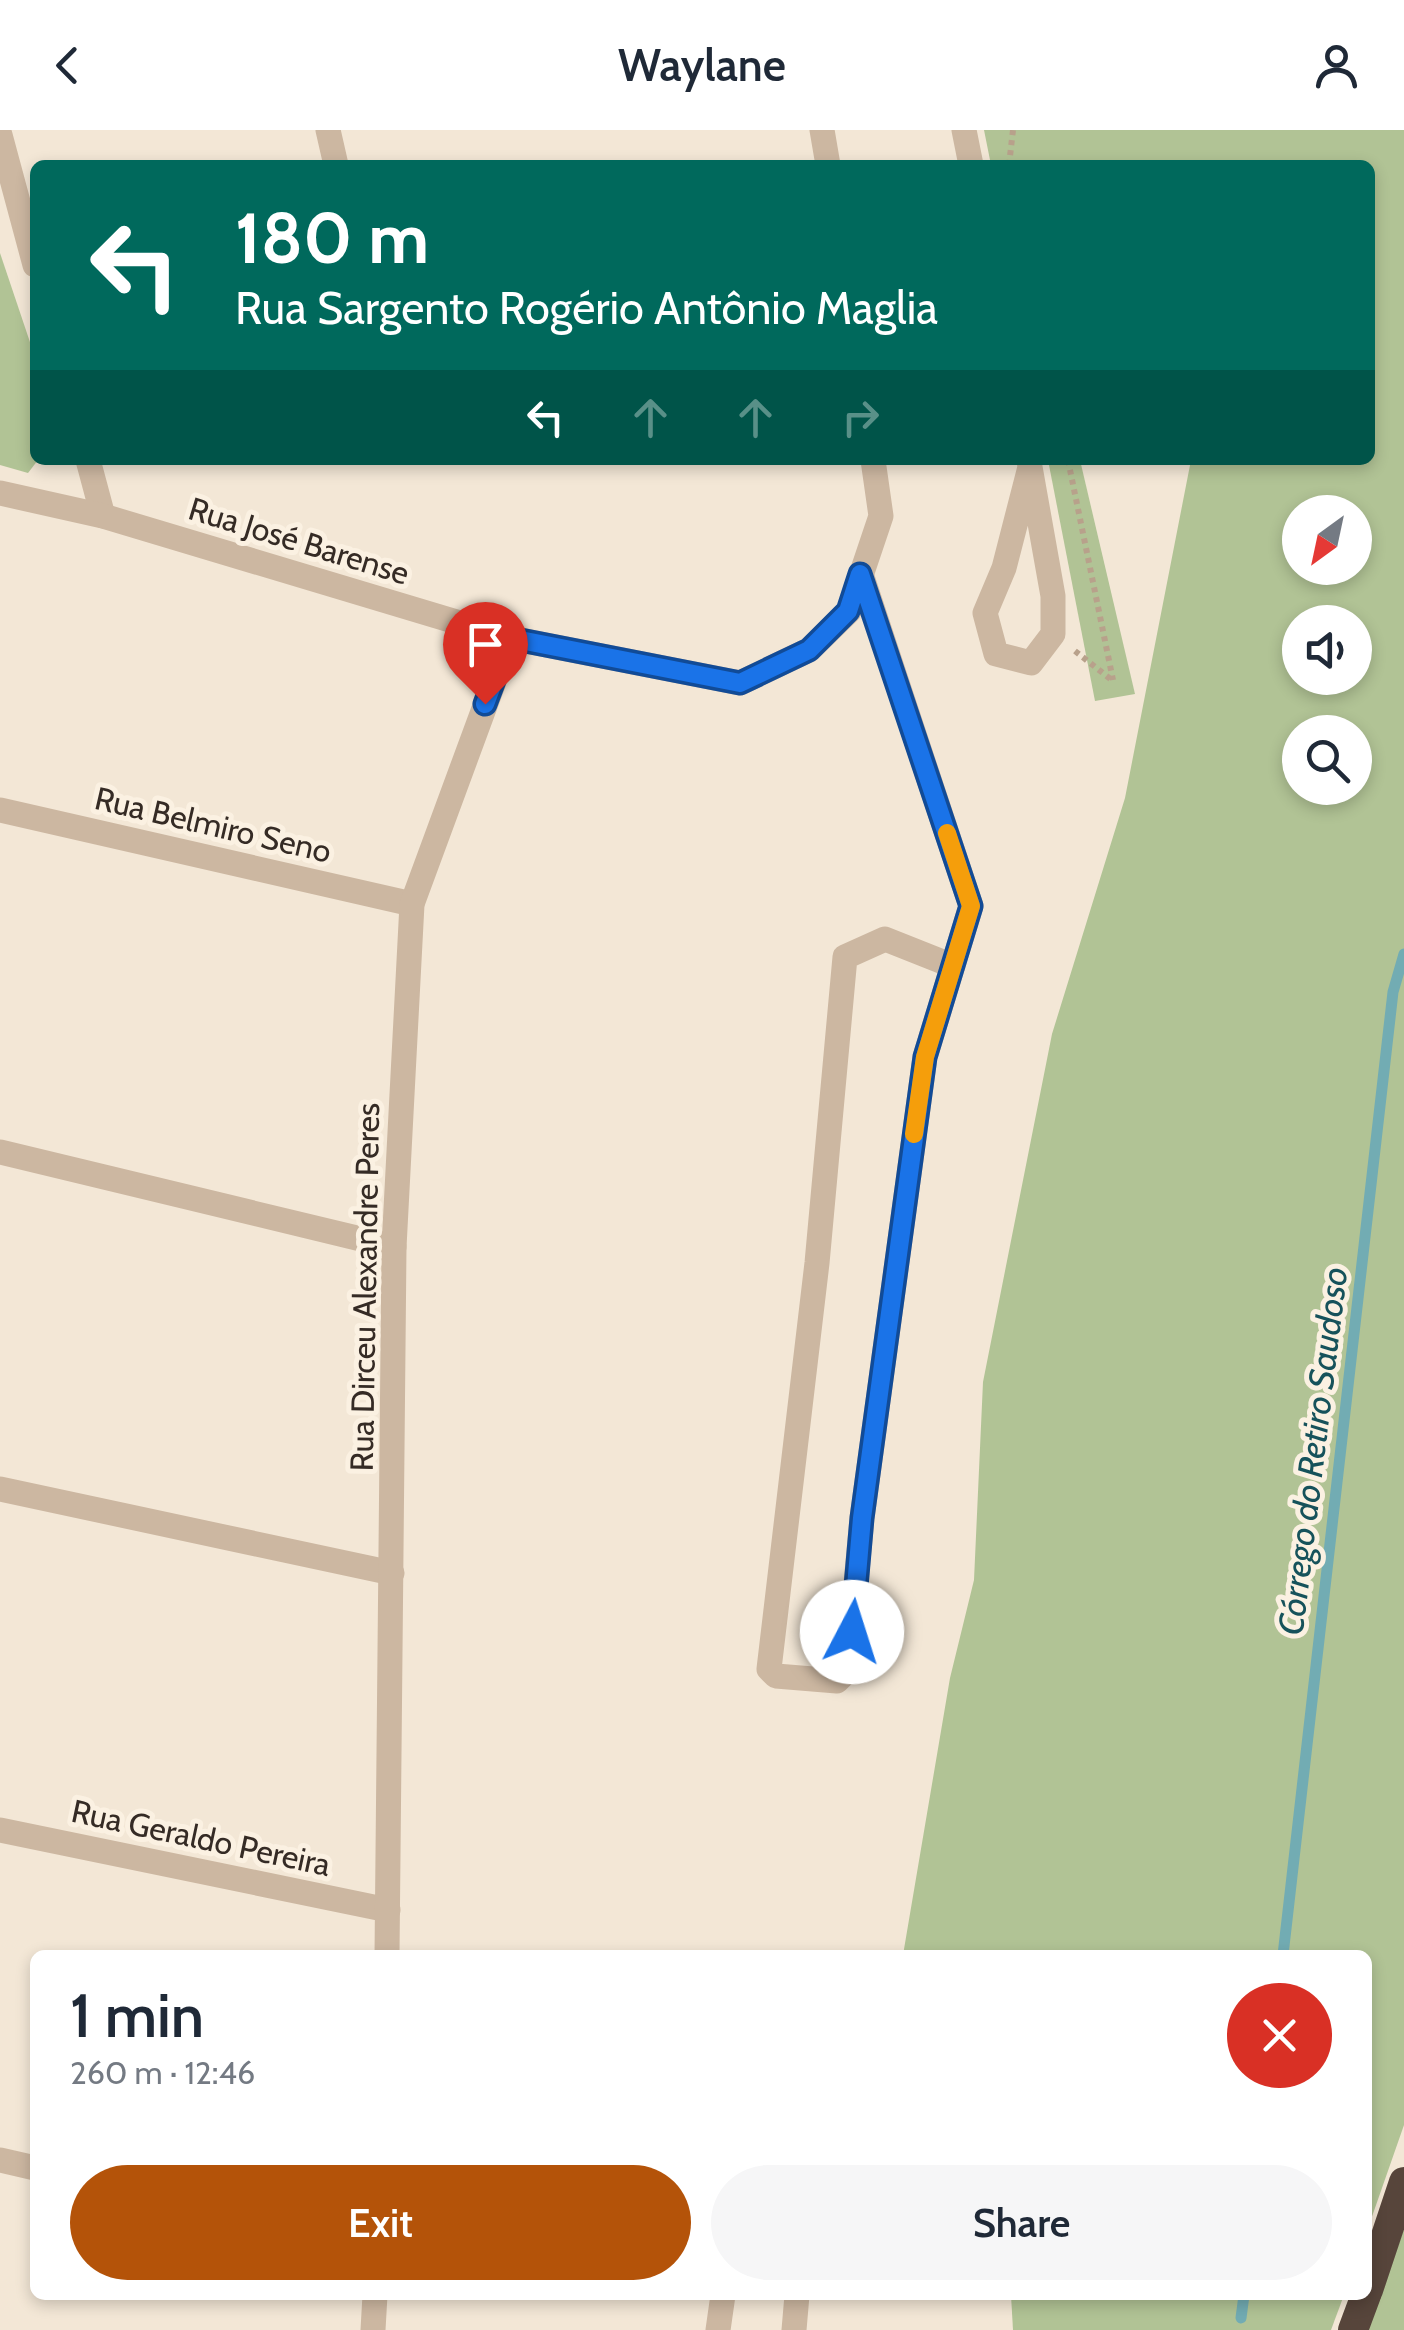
<!DOCTYPE html>
<html lang="en">
<head>
<meta charset="utf-8">
<style>
  :root { --surface:#fff; --page:#f6f6f7; --text:#1f2937; --muted:#747a83; --accent:#b45309 }
  body { margin:0; font-family:Cabin,sans-serif; background:var(--page); color:var(--text); height:100vh; display:flex; flex-direction:column; font-size:38px; white-space:nowrap }
  * { box-sizing:border-box; margin:0 }
  p { font-size:32px; color:var(--muted) }
  .icon { flex:none; width:55px; height:55px; fill:none; stroke:currentColor; stroke-width:2; stroke-linecap:round; stroke-linejoin:round }
  .map { position:relative; flex:1; overflow:hidden }
  .details { position:absolute; left:30px; top:1820px; width:1342px; height:350px; display:flex; flex-direction:column; background:var(--surface); border-radius:15px; box-shadow:0 5px 15px #0003 }
  .details>* { flex:none }
  .banner { position:absolute; left:30px; top:30px; width:1345px; height:305px; border-radius:15px; box-shadow:0 5px 15px #0003; background:#00695c; color:#fff; overflow:hidden }
  .needle { width:65px; rotate:213deg }
  .fabs { position:absolute; left:1282px; top:365px; display:grid; gap:20px }
  .fabs a { display:grid; place-items:center; width:90px; height:90px; border-radius:50%; background:var(--surface); box-shadow:0 5px 15px #0003; font-size:50px }
  .pin { position:absolute; display:grid; place-items:center; width:85px; height:85px; color:#fff; margin:-102px -42px; border-radius:50% 50% 50% 0; rotate:-45deg; box-shadow:0 0 10px #0007 }
  .pin .icon { rotate:45deg }
  .me { position:absolute; width:110px; margin:-55px; rotate:5deg; stroke-linejoin:round; filter:drop-shadow(0 0 8px #0008) }
  .turn { display:flex; align-items:center; gap:35px; height:210px; padding:0 40px; font-size:45px }
  .turn .icon { width:130px; height:130px; stroke-width:2.5 }
  .turn b { display:block; font-size:70px; line-height:85px }
  .lanes { display:flex; align-items:center; height:95px; padding:0 40px; background:#0003; justify-content:center; gap:50px; direction:ltr }
  .lanes .off { opacity:.35 }
  .round { display:grid; place-items:center; flex:none; width:105px; height:105px; border-radius:52px; background:var(--page) }
  .headline { display:flex; align-items:center; justify-content:space-between; height:170px; padding:0 40px }
  h1 { font-size:60px; font-weight:600; line-height:75px }
  .primary-button { display:flex; gap:20px; margin-top:auto; padding:20px 40px }
  .primary-button a { flex:1; height:115px; border-radius:60px; background:var(--accent); color:#fff; font-size:40px; font-weight:600; line-height:115px; text-align:center }
  .primary-button a+a { background:var(--page); color:var(--text) }
  header { display:flex; justify-content:space-between; align-items:center; height:130px; padding:0 40px; background:var(--surface); font-size:45px; font-weight:600 }
  .map>svg:first-child { display:block }
  .green { fill:#b1c395; fill-rule:evenodd }
  .lines { fill:none; stroke-linecap:round; stroke-linejoin:round }
  .stream { stroke:#72acb3; stroke-width:11 }
  .path { stroke:#b8a18b; stroke-width:6; stroke-dasharray:5 5; stroke-linecap:butt }
  .minor { stroke:#ccb7a1; stroke-width:25 }
  .highway { stroke:#57453b; stroke-width:30 }
  .route-casing { stroke:#114b97; stroke-width:25 }
  .route { stroke:#1a73e8; stroke-width:18 }
  .slow { stroke:#f59e0b; stroke-width:18 }
  .labels { text-anchor:middle; stroke-width:10; stroke-linejoin:round; paint-order:stroke }
  .street-label { font-size:32px; fill:#352b25; stroke:#fbf1e2 }
  .water-label { font-size:35px; font-style:italic; fill:#16525b; stroke:#fbf1e2 }
</style>
</head>
<body>
<header><svg class="icon" aria-label="back" viewBox="0 0 24 24"><path d="M15 5l-7 7 7 7"/></svg>Waylane<svg class="icon" aria-label="person" viewBox="0 0 24 24"><circle cx="12" cy="8" r="4"/><path d="M4 21q1-7 8-7t8 7"/></svg></header>
<div class="map">
<svg width="1404" height="2200" viewBox="0 0 1404 2200">
  <rect width="100%" height="100%" fill="#f3e7d6"/>
  <!-- green -->
  <g class="green">
    <path d="M 984,0 L 1404,0 L 1404,1995 L 1368,2098 L 1368,1825 L 903,1825 L 950,1548 L 974,1450 L 983,1252 L 1052,904 L 1125,668 L 1191,330 L 1370,330 L 1370,35 L 991,35 ZM 1300,382 L 1355,382 L 1355,438 L 1300,438 ZM 1355,492 L 1355,548 L 1300,548 L 1300,492 ZM 1300,602 L 1355,602 L 1355,658 L 1300,658 Z"/>
    <polygon points="0,123 35,227 38,330 28,343 0,335"/>
    <polygon points="1048,330 1080,330 1135,564 1095,571"/>
    <polygon points="1404,2091 1404,2200 1366,2200"/>
    <polygon points="1011,2165 1344,2165 1331,2200 1013,2200"/>
  </g>
  <g class="lines">
    <!-- stream -->
    <g class="stream">
      <polyline points="1283,1825 1393,862 1404,824"/>
      <polyline points="1241,2188 1244,2165"/>
    </g>
    <!-- path -->
    <g class="path">
      <polyline points="1009,35 1013,0"/>
      <polyline points="1068,330 1113,550"/>
      <polyline points="1075,521 1113,551"/>
    </g>
    <!-- minor -->
    <g class="minor">
      <polyline points="328,0 336,35"/>
      <polyline points="822,0 828,35"/>
      <polyline points="964,0 971,35"/>
      <polyline points="0,5 35,135"/>
      <polyline points="88,330 103,386"/>
      <polyline points="1029,330 1030,337 1053,466 1053,504 1031,533 996,524 985,483 1004,438 1030,337"/>
      <polyline points="0,363 103,386 510,508 740,553 809,520 849,481 881,386 873,330"/>
      <polyline points="861,444 971,776 925,927 862,1388 848,1540 837,1551 776,1546 769,1539 817,1133 845,827 885,809 953,836"/>
      <polyline points="0,680 412,774"/>
      <polyline points="0,1022 394,1117"/>
      <polyline points="0,1359 392,1443"/>
      <polyline points="0,1700 388,1780"/>
      <polyline points="387,1825 394,1117 412,774 510,508"/>
      <polyline points="0,2030 35,2038"/>
      <polyline points="373,2200 375,2165"/>
      <polyline points="718,2200 723,2165"/>
      <polyline points="794,2200 797,2165"/>
    </g>
    <!-- highway -->
    <g class="highway">
      <polyline points="1368,2160 1404,2052"/>
      <polyline points="1353,2200 1366,2165"/>
    </g>
  </g>
  <g class="lines">
    <!-- route casing -->
    <g class="route-casing">
      <polyline id="route" points="485,574 510,508 740,553 809,520 848,481 860,444 971,776 925,927 862,1388 852,1502"/>
    </g>
    <!-- route -->
    <use href="#route" class="route"/>
    <!-- slow -->
    <polyline class="slow" points="914,1004 925,927 971,776 947,703"/>
  </g>
  <g class="labels">
    <!-- street labels -->
    <g class="street-label">
      <text transform="translate(299 411) rotate(17)" y="11">Rua José Barense</text>
      <text transform="translate(213 695) rotate(13)" y="11">Rua Belmiro Seno</text>
      <text transform="translate(365 1157) rotate(-89)" y="11">Rua Dirceu Alexandre Peres</text>
      <text transform="translate(201 1708) rotate(12)" y="11">Rua Geraldo Pereira</text>
    </g>
    <!-- water labels -->
    <g class="water-label">
      <text transform="translate(1313 1321) rotate(-83)" y="12">Córrego do Retiro Saudoso</text>
    </g>
  </g>
</svg>
<div class="fabs">
<a><svg class="needle" viewBox="-14 -14 28 28"><path d="M0-13l5 13h-10z" fill="#e53935"/><path d="M0 13l5-13h-10z" fill="#747a83"/></svg></a>
<a><svg class="icon" aria-label="sound" viewBox="0 0 24 24"><path d="M4 9h4l5-4v14l-5-4H4zM17 9q2 3 0 6"/></svg></a>
<a><svg class="icon" aria-label="search" viewBox="0 0 24 24"><circle cx="10" cy="10" r="6"/><path d="M15 15l6 6"/></svg></a>
</div>
<div class="pin" style="left:485px;top:574px;background:#d93025"><svg class="icon" aria-label="arrive" viewBox="0 0 24 24"><path d="M6 21V4h12l-3 4 3 4H6"/></svg></div>
<svg class="me" style="left:852px;top:1502px" viewBox="-20 -20 40 40"><circle r="19" fill="#fff"/><path d="M0-13L10 11 0 6-10 11z" fill="#1a73e8"/></svg>
<div class="banner">
<div class="turn"><svg class="icon" aria-label="left" viewBox="0 0 24 24"><path d="M17 20v-9H6M10 6l-5 5 5 5"/></svg><div><b>180 m</b>Rua Sargento Rogério Antônio Maglia</div></div>
<div class="lanes"><svg class="icon" aria-label="left" viewBox="0 0 24 24"><path d="M17 20v-9H6M10 6l-5 5 5 5"/></svg><svg class="icon off" aria-label="ahead" viewBox="0 0 24 24"><path d="M12 20V5M6 11l6-6 6 6"/></svg><svg class="icon off" aria-label="ahead" viewBox="0 0 24 24"><path d="M12 20V5M6 11l6-6 6 6"/></svg><svg class="icon off" aria-label="right" viewBox="0 0 24 24"><path d="M7 20v-9h11M14 6l5 5-5 5"/></svg></div>
</div>
<section class="details">
<div class="headline"><div><h1>1 min</h1><p>260 m · 12:46</p></div><a class="round" style="background:#d93025;color:#fff"><svg class="icon" aria-label="close" viewBox="0 0 24 24"><path d="M6 6l12 12M18 6L6 18"/></svg></a></div>
<div class="primary-button"><a>Exit</a><a>Share</a></div>
</section>
</div>
</body>
</html>
